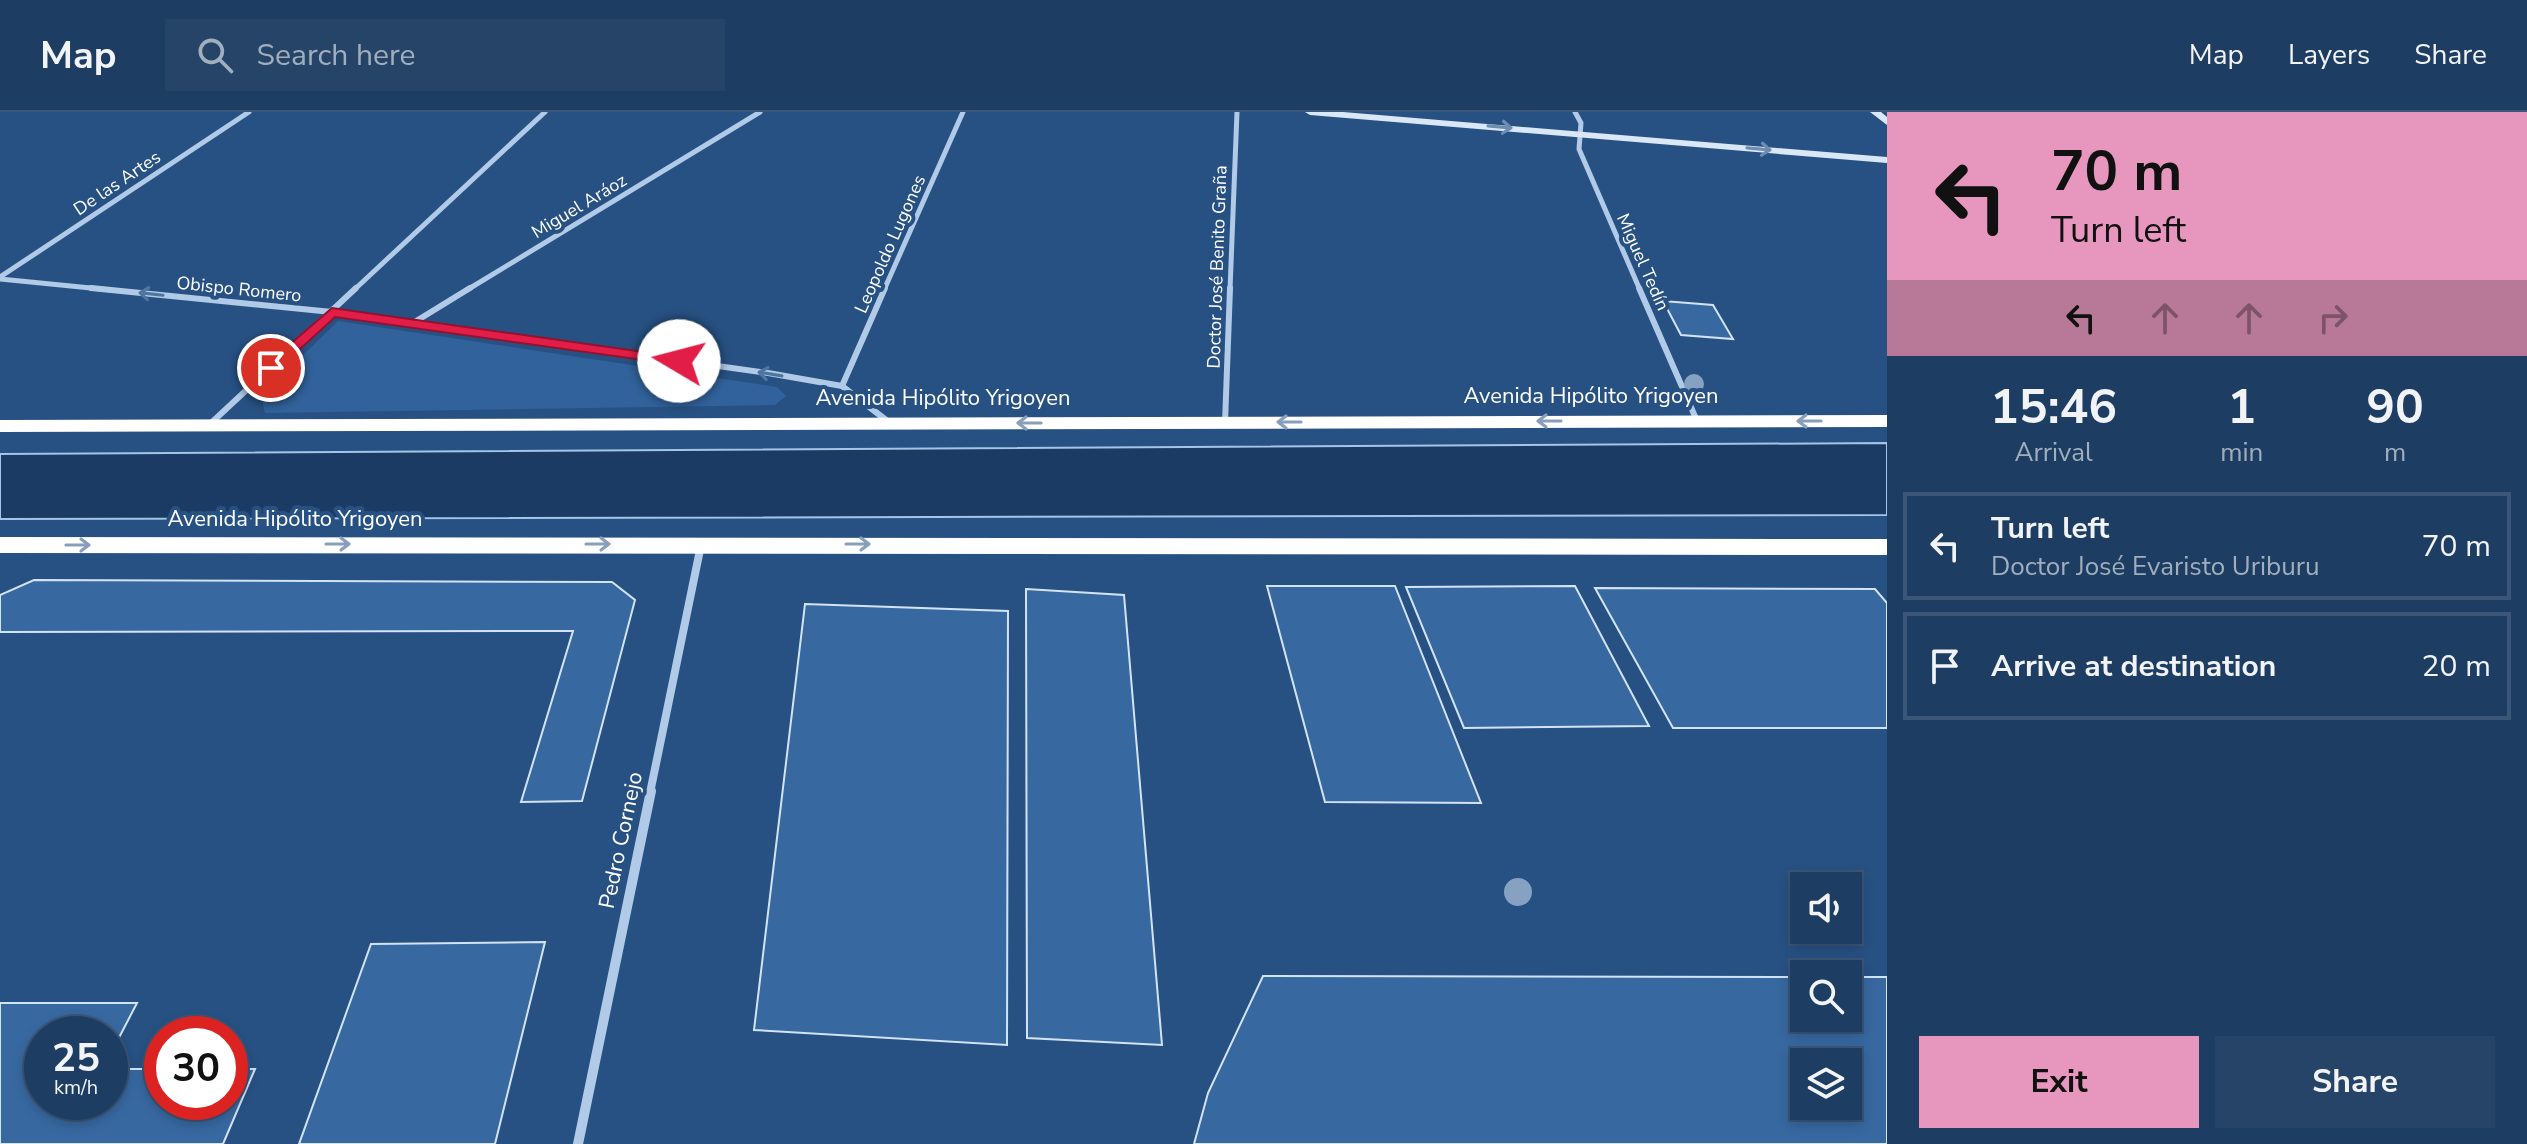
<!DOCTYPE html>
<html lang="en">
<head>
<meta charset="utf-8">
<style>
  :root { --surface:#1d3d62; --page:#254468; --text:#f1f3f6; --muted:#a0aebe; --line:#3b5677; --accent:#e797bd }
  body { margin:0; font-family:"Nunito Sans",sans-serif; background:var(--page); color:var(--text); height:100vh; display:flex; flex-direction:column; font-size:30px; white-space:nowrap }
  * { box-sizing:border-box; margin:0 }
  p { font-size:26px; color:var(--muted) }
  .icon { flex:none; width:44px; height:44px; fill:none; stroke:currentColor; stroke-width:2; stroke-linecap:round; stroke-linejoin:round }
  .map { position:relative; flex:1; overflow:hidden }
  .details { display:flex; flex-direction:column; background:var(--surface); width:640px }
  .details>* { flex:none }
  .banner { background:#e797bd; color:#111; overflow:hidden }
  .buttons { position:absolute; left:1790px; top:760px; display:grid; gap:16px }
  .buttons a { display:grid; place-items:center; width:72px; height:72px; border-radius:0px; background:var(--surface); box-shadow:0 4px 12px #0003,0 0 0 2px var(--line); font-size:40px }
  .speed { position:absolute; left:24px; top:904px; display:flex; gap:16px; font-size:40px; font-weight:700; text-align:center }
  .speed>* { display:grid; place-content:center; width:104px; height:104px; border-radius:50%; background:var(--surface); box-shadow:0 4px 12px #0003,0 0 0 2px var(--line); line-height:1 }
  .speed small { font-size:20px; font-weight:400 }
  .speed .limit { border:12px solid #d22; background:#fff; color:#111 }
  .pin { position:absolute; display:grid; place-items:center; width:68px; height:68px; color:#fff; margin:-34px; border:4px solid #fff; border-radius:50%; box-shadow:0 2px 8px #0007 }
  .me { position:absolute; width:88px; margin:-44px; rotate:278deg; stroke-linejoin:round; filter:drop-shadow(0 0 6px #0008) }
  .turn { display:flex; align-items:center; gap:28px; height:168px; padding:0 32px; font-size:36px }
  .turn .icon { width:104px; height:104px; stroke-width:2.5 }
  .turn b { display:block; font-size:56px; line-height:68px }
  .lanes { display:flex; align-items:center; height:76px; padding:0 32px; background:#0003; justify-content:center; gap:40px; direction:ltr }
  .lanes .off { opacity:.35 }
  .eta { display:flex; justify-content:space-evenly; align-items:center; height:136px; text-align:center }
  .eta b { font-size:48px; font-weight:700; line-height:56px }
  .action { display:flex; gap:16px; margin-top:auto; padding:16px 32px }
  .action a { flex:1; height:92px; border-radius:0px; background:var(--accent); color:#111; font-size:32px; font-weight:700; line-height:92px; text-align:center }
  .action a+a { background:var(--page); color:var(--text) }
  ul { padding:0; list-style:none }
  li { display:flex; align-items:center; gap:24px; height:108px; margin:0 16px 12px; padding:0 16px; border:4px solid var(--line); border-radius:0px }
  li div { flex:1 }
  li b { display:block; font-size:30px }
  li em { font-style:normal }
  header { display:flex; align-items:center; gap:48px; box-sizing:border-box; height:112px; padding:0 40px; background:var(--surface); border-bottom:2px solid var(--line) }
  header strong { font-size:38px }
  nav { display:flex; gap:44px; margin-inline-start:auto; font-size:28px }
  .search { width:560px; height:72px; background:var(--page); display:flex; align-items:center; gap:20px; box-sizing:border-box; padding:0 28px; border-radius:0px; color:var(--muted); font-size:30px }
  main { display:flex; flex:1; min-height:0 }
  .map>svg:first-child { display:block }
  .green { fill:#31629b }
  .water { fill:#1b3b64; stroke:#a4c5e8; stroke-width:2 }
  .building { fill:#3768a0; stroke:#d3e3f6; stroke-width:2; fill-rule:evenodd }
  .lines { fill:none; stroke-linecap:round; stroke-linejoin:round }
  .street-far3 { stroke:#b0cae7; stroke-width:5 }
  .street-far2 { stroke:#b0cae7; stroke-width:6 }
  .street-far1 { stroke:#b0cae7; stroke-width:8 }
  .street { stroke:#b0cae7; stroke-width:10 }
  .secondary { fill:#dae7f6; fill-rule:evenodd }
  .highway { fill:#fff; fill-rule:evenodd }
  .tree { fill:#86a1c2 }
  .oneway { stroke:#6f8db1 }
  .oneway2 { stroke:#5075a1 }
  .oneway3 { stroke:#889fbb }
  .route { fill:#e11d48; stroke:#92132f; stroke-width:2 }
  .labels { text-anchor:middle; stroke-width:8; stroke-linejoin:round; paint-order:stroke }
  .far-street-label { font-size:18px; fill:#fff; stroke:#275183 }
  .street-label { font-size:22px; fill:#fff; stroke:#275183 }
</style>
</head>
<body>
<header>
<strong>Map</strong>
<div class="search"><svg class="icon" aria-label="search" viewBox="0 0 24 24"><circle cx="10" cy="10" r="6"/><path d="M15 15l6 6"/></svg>Search here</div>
<nav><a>Map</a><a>Layers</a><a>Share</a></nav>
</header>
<main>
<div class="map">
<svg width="1887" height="1032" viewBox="0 0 1887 1032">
  <rect width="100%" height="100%" fill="#275183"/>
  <!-- green -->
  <polygon class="green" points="338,209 777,275 786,284 775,293 265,301 261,284"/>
  <!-- water -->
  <polygon class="water" points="1887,331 1887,403 0,407 0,342"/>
  <!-- building -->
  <g class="building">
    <polygon points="1663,189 1713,193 1733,227 1681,223"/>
    <polygon points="34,468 612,470 635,488 582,689 521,690 573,519 0,520 0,483"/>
    <polygon points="1267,474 1395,474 1481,691 1325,690"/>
    <polygon points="1575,474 1649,614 1464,616 1406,475"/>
    <polygon points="1595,476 1875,477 1887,491 1887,616 1673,616"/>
    <polygon points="1026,477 1124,483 1162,933 1027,926"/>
    <polygon points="805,492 1008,499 1007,933 754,918"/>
    <polygon points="545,830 495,1032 299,1032 371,832"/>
    <path d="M 1263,864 L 1804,865 L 1804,906 L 1848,906 L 1848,865 L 1887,865 L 1887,1032 L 1194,1032 L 1208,981 ZM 1804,950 L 1848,950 L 1848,994 L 1804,994 Z"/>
    <polygon points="0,891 137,891 110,943 110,922 42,922 42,990 110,990 110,957 162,957 162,990 230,990 230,957 255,957 223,1032 0,1032"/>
  </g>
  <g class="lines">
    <!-- street-far3 -->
    <g class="street-far3">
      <polyline points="1575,0 1581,11 1579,37 1640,178"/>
      <polyline points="0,165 249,0"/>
      <polyline points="0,167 111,178"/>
      <polyline points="354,178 545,0"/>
      <polyline points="467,178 760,0"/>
      <polyline points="884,178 963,0"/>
      <polyline points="1230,178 1237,0"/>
    </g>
    <!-- street-far2 -->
    <g class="street-far2">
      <polyline points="91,176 332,200 768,261 842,274 890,311"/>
      <polyline points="1639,176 1697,309"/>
      <polyline points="413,211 470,176"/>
      <polyline points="842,274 885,176"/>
      <polyline points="1225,311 1230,176"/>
      <polyline points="210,312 356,176"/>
    </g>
    <!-- street-far1 -->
    <polyline class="street-far1" points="650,681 701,433"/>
    <!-- street -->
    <polyline class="street" points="578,1032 651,679"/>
    <!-- secondary -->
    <g class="secondary">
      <polygon points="1305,0 1343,0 1887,45 1887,51 1310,3"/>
      <polygon points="1870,0 1881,0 1887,5 1887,13"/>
    </g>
    <!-- highway -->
    <g class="highway">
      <polygon points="1887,303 1887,315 0,320 0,308"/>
      <polygon points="0,425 1887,427 1887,443 0,441"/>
    </g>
  </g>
  <!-- trees -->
  <g class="tree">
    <circle cx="1694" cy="272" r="10"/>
    <circle cx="1518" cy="780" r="14"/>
  </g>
  <!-- one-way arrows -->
  <defs><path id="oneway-shaft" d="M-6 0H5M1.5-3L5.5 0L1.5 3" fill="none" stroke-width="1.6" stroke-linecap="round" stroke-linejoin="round" transform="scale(2)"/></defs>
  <g class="oneway">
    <use href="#oneway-shaft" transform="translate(1500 15) rotate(5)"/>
    <use href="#oneway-shaft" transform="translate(1759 37) rotate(5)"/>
  </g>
  <g class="oneway2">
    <use href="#oneway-shaft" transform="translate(151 182) rotate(-174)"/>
    <use href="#oneway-shaft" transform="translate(770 262) rotate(-171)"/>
  </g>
  <g class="oneway3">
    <use href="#oneway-shaft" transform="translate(1549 309) rotate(180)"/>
    <use href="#oneway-shaft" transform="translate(1809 309) rotate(-180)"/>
    <use href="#oneway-shaft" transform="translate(1289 310) rotate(180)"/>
    <use href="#oneway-shaft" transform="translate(1029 311) rotate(180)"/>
    <use href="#oneway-shaft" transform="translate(338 432)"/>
    <use href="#oneway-shaft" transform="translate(598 432)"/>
    <use href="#oneway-shaft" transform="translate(858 432)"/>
    <use href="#oneway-shaft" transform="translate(78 433)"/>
  </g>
  <!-- route -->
  <polygon class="route" points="332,196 679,245 686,249 679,253 335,205 276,259 266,259 266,253"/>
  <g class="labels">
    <!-- far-street labels -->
    <g class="far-street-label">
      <text transform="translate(117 71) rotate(-34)" y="6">De las Artes</text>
      <text transform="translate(579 94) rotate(-31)" y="6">Miguel Aráoz</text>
      <text transform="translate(890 132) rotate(-66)" y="6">Leopoldo Lugones</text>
      <text transform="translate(1643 150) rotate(66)" y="6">Miguel Tedín</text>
      <text transform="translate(1217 155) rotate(-88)" y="6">Doctor José Benito Graña</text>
      <text transform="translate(239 177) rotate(6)" y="6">Obispo Romero</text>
    </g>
    <!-- street labels -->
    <g class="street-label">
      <text x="1591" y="291">Avenida Hipólito Yrigoyen</text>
      <text x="943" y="293">Avenida Hipólito Yrigoyen</text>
      <text x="295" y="414">Avenida Hipólito Yrigoyen</text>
      <text transform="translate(620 728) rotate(-78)" y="8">Pedro Cornejo</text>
    </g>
  </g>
</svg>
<div class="buttons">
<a><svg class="icon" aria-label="sound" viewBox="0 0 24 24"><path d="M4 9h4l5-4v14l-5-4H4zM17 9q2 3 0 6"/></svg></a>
<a><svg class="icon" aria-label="search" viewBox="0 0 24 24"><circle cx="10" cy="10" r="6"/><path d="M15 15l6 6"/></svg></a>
<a><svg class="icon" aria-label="layers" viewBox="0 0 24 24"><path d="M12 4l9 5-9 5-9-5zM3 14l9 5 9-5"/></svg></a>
</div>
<div class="speed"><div>25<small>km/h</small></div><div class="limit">30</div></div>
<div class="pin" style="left:271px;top:256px;background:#d93025"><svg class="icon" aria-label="arrive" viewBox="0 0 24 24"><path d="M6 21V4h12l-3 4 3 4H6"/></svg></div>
<svg class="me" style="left:679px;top:249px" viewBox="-20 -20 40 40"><circle r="19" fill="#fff"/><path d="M0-13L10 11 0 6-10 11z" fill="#e11d48"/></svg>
</div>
<section class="details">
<div class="banner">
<div class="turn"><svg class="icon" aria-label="left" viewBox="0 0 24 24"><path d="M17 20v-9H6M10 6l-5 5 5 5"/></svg><div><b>70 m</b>Turn left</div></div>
<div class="lanes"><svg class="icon" aria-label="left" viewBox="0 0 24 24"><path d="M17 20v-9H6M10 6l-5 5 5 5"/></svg><svg class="icon off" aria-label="ahead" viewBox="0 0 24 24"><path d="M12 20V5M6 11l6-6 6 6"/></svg><svg class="icon off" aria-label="ahead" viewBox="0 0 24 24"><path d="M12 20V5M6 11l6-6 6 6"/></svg><svg class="icon off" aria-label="right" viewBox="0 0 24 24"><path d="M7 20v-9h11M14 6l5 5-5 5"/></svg></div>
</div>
<div class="eta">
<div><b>15:46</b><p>Arrival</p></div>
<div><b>1</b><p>min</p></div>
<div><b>90</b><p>m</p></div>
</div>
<ul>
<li><svg class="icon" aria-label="left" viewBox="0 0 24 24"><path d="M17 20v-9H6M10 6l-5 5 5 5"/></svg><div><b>Turn left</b><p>Doctor José Evaristo Uriburu</p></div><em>70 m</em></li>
<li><svg class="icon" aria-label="arrive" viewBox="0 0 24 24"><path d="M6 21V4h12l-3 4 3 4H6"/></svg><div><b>Arrive at destination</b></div><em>20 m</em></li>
</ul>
<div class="action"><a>Exit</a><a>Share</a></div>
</section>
</main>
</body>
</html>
